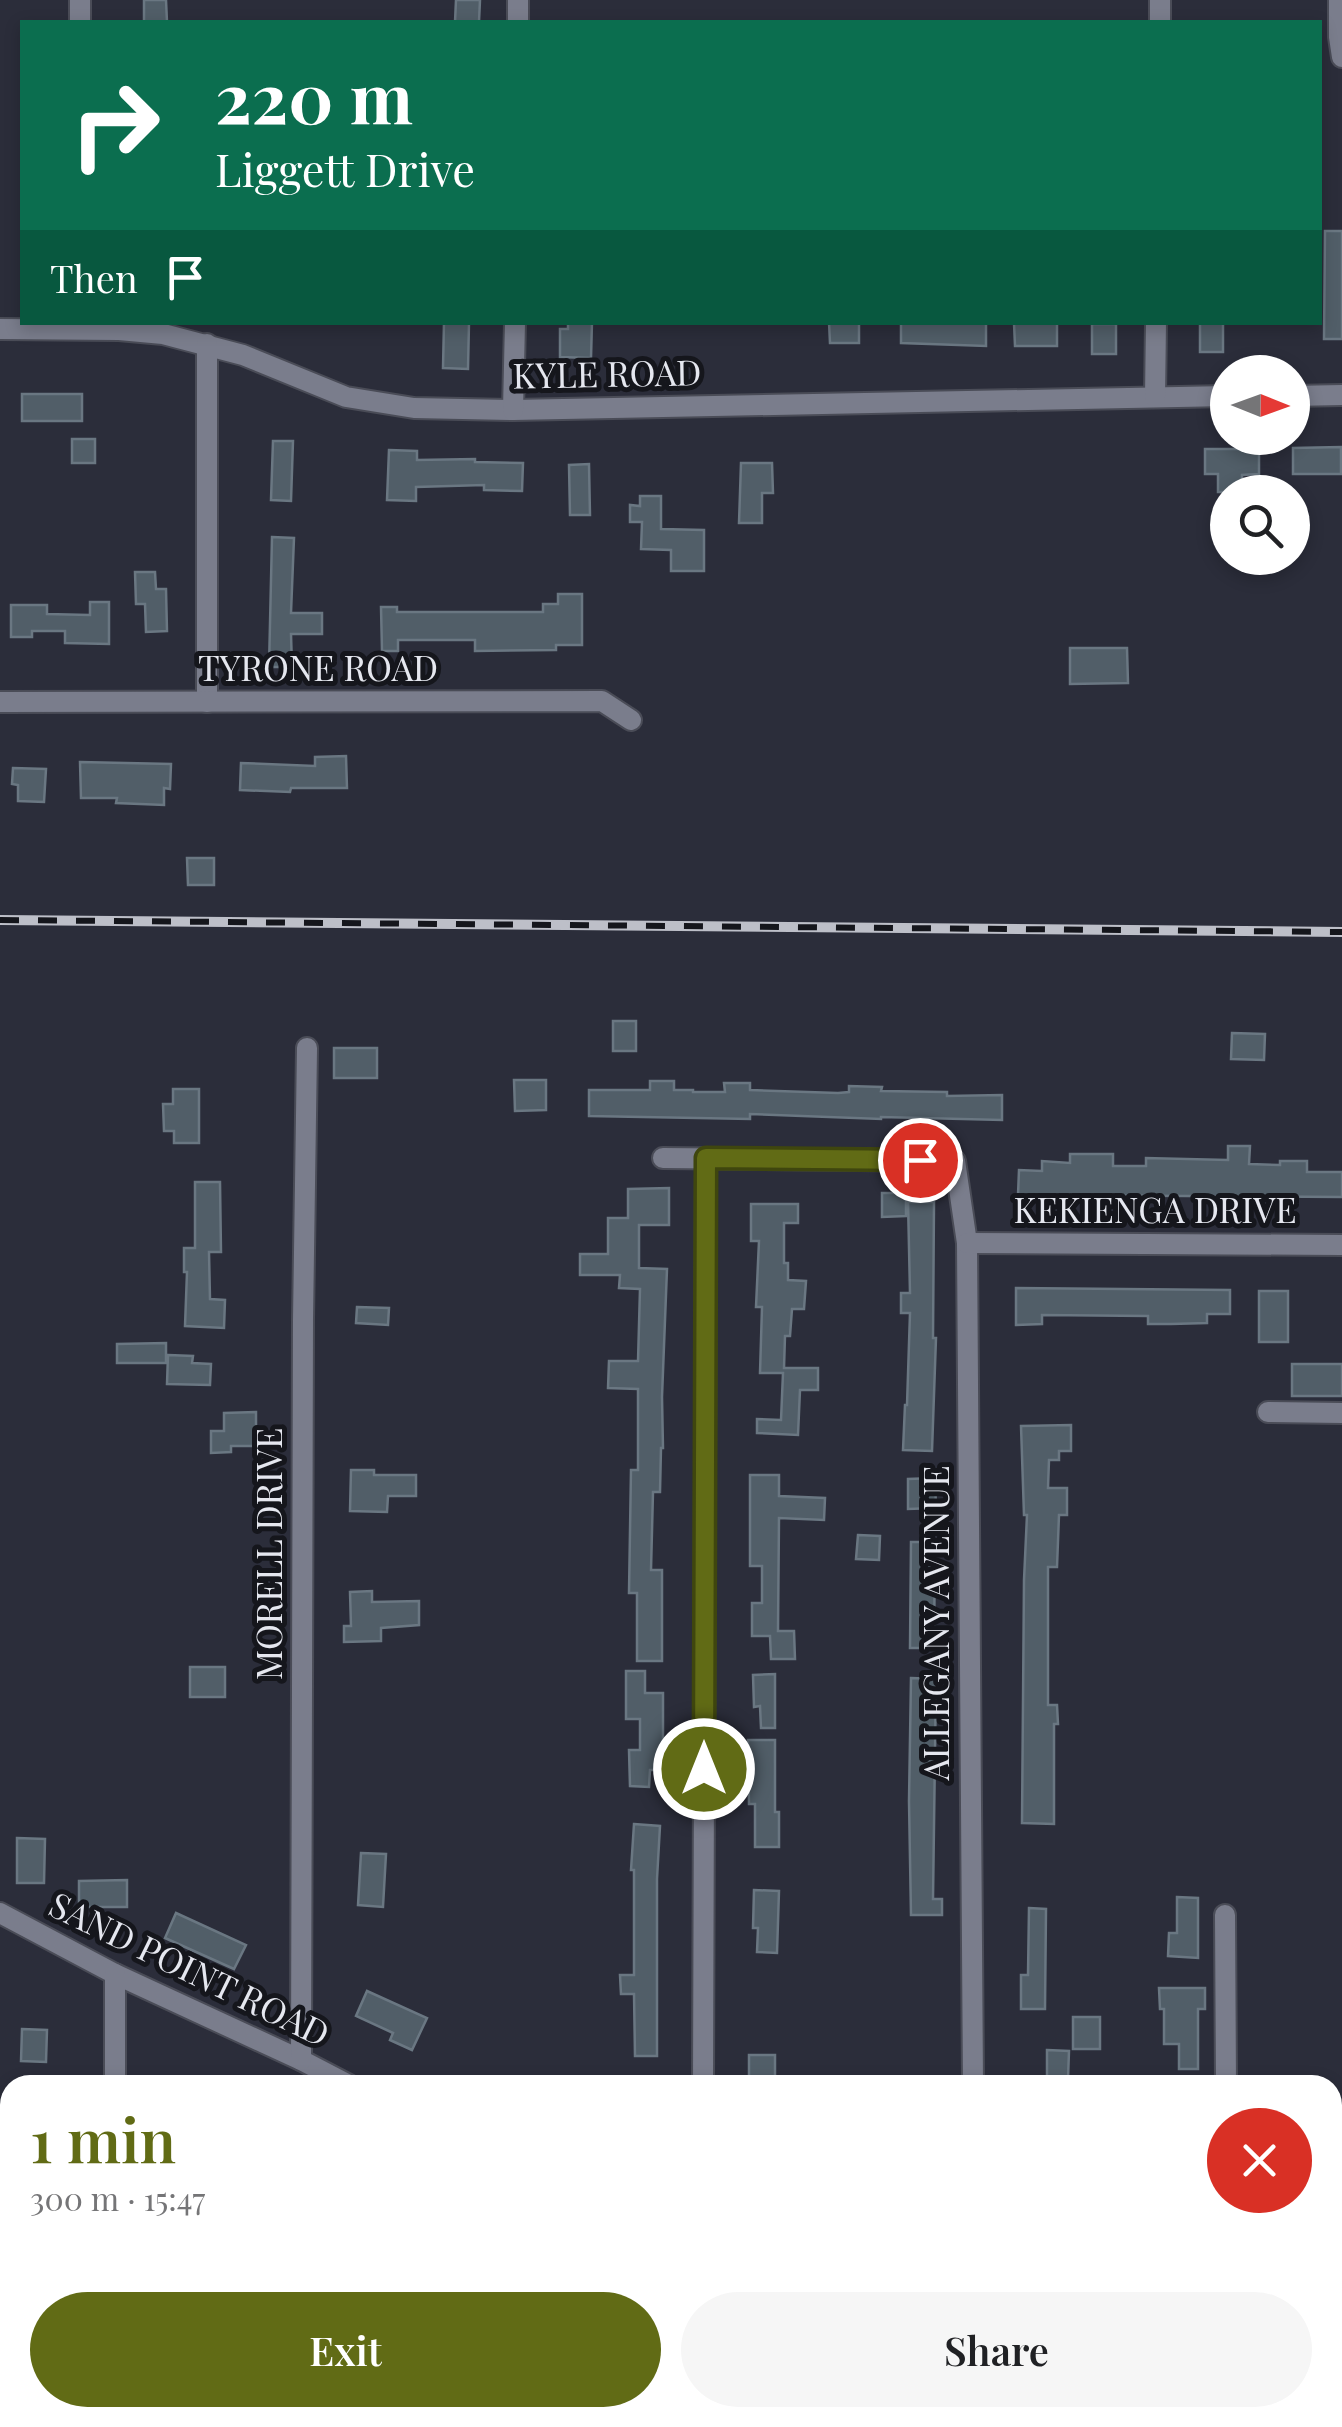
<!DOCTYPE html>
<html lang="en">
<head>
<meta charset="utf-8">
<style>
  :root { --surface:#fff; --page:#f6f6f6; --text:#202124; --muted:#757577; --accent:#616b15 }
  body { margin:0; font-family:"Playfair Display",serif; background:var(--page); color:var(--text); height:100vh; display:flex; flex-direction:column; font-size:38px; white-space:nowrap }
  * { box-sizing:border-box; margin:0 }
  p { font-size:32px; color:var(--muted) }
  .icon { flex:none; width:55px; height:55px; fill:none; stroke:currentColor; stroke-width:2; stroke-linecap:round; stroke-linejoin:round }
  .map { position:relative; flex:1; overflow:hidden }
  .details { position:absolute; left:0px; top:2075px; width:1342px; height:352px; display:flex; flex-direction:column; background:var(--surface); border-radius:30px 30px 0 0; box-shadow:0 5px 15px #0003 }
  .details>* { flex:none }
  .top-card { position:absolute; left:20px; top:20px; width:1302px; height:305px; border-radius:0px; box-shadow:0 5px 15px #0003; background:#0b6e4f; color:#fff; overflow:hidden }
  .needle { width:65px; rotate:91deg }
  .fabs { position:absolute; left:1210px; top:355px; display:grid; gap:20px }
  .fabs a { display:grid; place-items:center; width:100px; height:100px; border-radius:50%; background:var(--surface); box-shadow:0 5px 15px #0003; font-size:50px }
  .pin { position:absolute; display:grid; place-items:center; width:85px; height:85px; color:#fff; margin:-42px; border:5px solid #fff; border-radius:50%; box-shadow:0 2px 10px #0007 }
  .me { position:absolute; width:110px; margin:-55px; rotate:0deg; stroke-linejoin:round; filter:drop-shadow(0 0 8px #0008) }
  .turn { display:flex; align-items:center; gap:35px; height:210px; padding:0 30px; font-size:45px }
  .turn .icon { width:130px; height:130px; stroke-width:2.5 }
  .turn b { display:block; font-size:70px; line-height:85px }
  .then { display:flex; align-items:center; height:95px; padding:0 30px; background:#0003; gap:20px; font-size:38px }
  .round { display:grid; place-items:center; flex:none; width:105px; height:105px; border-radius:52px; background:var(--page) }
  .head { display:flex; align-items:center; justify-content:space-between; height:170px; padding:0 30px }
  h1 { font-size:60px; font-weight:600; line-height:75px; color:var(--accent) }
  .button { display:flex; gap:20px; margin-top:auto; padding:20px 30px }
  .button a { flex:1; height:115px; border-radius:60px; background:var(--accent); color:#fff; font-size:40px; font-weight:600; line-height:115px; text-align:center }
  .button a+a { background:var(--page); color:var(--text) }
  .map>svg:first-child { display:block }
  .green { fill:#4d3244 }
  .building { fill:#515e68; stroke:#6a7782; stroke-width:2.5 }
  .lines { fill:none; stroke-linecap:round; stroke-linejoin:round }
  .minor-casing { stroke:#4a4c57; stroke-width:24 }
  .minor { stroke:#7a7d8c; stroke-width:20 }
  .rail-casing { stroke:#bdbfc8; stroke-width:10 }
  .rail { stroke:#15161c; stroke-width:6; stroke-dasharray:19; stroke-linecap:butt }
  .route-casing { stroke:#3f460e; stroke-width:25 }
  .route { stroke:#616b15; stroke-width:18 }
  .labels { text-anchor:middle; stroke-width:10; stroke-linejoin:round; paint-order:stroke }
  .street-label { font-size:35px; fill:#e5e7ef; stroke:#15161c }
</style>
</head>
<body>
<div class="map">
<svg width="1342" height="2427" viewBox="0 0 1342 2427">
  <rect width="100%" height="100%" fill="#2b2d3a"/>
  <!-- green -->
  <rect class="green" x="127" y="2418" width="114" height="9"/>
  <!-- building -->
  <g class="building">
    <polygon points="144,0 166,0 167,22 144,22"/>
    <polygon points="456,0 480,0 479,22 455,22"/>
    <polygon points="1325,231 1342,231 1342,339 1324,339"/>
    <polygon points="444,322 469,323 468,369 443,368"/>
    <polygon points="568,322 592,322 591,358 560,357 560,329 568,329"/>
    <polygon points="829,322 859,322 859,343 830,343"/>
    <polygon points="901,322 986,322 986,346 901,343"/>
    <polygon points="1014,323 1057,323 1057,346 1015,346"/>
    <rect x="1200" y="323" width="23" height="29"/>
    <rect x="1092" y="324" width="24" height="30"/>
    <rect x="22" y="394" width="60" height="27"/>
    <rect x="72" y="439" width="23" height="24"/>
    <polygon points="273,441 293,441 291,501 271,500"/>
    <polygon points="1341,447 1341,474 1293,474 1293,448"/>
    <polygon points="1205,449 1259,449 1259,474 1242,475 1242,492 1218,492 1218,474 1205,474"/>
    <polygon points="389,450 417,451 417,460 475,459 475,462 523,463 522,491 484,490 484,485 416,487 416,501 387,500"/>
    <polygon points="741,463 772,463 773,493 762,493 762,523 739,523"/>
    <polygon points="589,464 590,515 570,515 569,465"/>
    <polygon points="640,496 661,496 661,529 704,530 704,571 671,571 671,550 641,549 642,522 630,522 630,505 640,506"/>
    <polygon points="272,537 294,538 291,613 322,613 322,634 291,634 292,667 269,667"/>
    <polygon points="135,572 155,572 156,589 166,589 167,631 146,632 145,604 136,604"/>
    <polygon points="558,594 582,594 582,645 556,645 556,650 475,651 475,640 398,640 398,651 382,651 381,607 397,607 397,612 543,612 543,604 558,604"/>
    <polygon points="90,602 109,602 109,644 65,643 65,631 32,631 32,637 11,637 11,605 47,605 47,614 90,615"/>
    <polygon points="1070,648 1127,648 1128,683 1070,684"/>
    <polygon points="346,756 347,788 291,788 290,792 240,790 241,763 315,766 315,757"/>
    <polygon points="80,762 171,764 170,789 164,788 164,805 116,803 117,798 81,798"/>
    <polygon points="13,768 46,769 44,802 18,801 18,785 12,784"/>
    <polygon points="187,858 214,858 214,885 188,885"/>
    <rect x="613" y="1021" width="23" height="30"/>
    <polygon points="1232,1033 1265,1034 1264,1060 1231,1059"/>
    <rect x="334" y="1048" width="43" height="30"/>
    <polygon points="514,1080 546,1080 546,1110 515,1111"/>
    <polygon points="650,1081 674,1081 674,1090 693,1090 693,1092 725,1092 724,1083 750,1083 750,1090 838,1093 849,1092 849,1086 882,1087 881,1091 947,1092 947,1096 1002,1095 1002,1120 881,1117 881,1119 750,1114 750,1119 589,1116 589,1090 650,1090"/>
    <polygon points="173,1089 199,1089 199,1143 174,1143 174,1131 164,1131 163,1104 173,1104"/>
    <polygon points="1228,1146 1250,1146 1249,1164 1280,1165 1280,1161 1307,1161 1307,1172 1342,1172 1342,1197 1018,1195 1019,1170 1042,1171 1042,1161 1070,1163 1070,1154 1113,1154 1113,1166 1146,1166 1146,1158 1228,1160"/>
    <polygon points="195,1182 220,1182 221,1252 209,1252 210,1299 225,1300 224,1328 185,1326 187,1272 184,1272 184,1248 195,1248"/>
    <polygon points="669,1188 669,1225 639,1225 639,1268 667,1269 662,1397 663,1448 661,1448 660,1492 653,1492 651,1570 662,1570 662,1661 637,1661 637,1593 629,1593 631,1470 638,1470 638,1389 608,1388 609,1361 638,1361 640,1289 619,1288 620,1275 580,1275 580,1254 608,1254 608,1218 628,1218 628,1189"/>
    <polygon points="882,1193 906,1193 906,1216 882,1217"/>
    <polygon points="908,1202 934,1202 933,1338 936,1338 932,1451 903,1450 905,1405 907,1405 910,1313 901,1313 901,1293 910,1293"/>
    <polygon points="751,1204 798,1204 798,1223 784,1223 784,1263 788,1263 788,1280 806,1281 804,1309 792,1309 790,1336 785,1336 784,1368 818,1368 818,1390 800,1390 798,1435 757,1433 757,1419 781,1420 783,1373 760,1373 762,1307 756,1307 759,1241 751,1241"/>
    <polygon points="1016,1288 1230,1290 1230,1314 1207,1314 1207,1323 1171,1324 1148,1324 1148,1316 1042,1315 1042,1324 1016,1325"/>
    <rect x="1259" y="1291" width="29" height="51"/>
    <polygon points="357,1307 389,1308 388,1325 356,1323"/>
    <polygon points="166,1343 166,1363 117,1363 117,1344"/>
    <polygon points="168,1355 193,1356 192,1363 211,1364 210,1385 167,1384"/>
    <rect x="1292" y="1364" width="50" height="32"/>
    <polygon points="256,1412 256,1446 231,1446 231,1452 211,1453 211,1431 224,1431 224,1413"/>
    <polygon points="1071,1425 1071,1451 1059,1451 1059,1460 1049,1460 1048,1488 1067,1488 1067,1515 1059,1515 1057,1567 1048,1567 1048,1705 1057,1705 1058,1724 1054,1724 1054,1824 1022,1823 1024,1580 1027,1515 1024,1515 1021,1426"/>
    <polygon points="351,1470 374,1470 374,1475 416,1475 416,1496 388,1496 387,1512 350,1511"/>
    <polygon points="750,1475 779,1475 779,1496 825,1498 824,1520 779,1518 778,1631 794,1631 795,1659 771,1659 770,1636 752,1636 752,1603 762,1603 762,1566 750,1566"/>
    <polygon points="935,1478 936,1508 908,1509 908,1479"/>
    <polygon points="858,1535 880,1536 879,1560 856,1559"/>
    <polygon points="911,1542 935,1542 934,1648 910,1648"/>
    <polygon points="372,1591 372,1602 419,1601 419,1625 381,1628 381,1641 344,1642 344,1626 351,1626 350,1592"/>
    <rect x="190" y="1667" width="35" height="30"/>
    <polygon points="626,1671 645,1671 645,1693 663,1693 663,1770 650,1770 649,1787 630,1786 629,1750 640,1750 640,1719 626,1719"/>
    <polygon points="775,1674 775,1728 761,1728 760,1706 754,1707 753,1675"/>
    <polygon points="911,1678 936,1679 933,1899 942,1899 942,1915 911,1915 909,1801"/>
    <polygon points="748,1740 775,1740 775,1812 779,1812 779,1847 755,1847 755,1804 749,1804"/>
    <polygon points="634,1824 660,1826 657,1879 657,2056 635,2056 634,1994 621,1994 620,1975 634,1975 634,1870 631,1870"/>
    <polygon points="17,1838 45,1839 44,1883 17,1883"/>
    <polygon points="361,1853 386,1854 383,1907 358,1905"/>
    <polygon points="127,1880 127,1907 79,1907 79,1881"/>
    <polygon points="754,1890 779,1891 777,1953 757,1952 758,1928 753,1928"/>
    <polygon points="1177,1897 1198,1898 1198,1958 1168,1956 1169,1933 1177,1933"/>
    <polygon points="1029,1908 1046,1909 1045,2009 1021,2009 1021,1975 1028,1975"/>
    <polygon points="176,1913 246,1945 234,1969 165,1938"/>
    <polygon points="1159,1988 1205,1988 1205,2009 1198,2009 1198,2069 1179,2069 1179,2044 1164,2044 1164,2009 1160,2009"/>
    <polygon points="367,1991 427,2018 412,2050 390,2040 393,2033 356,2016"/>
    <rect x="1073" y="2017" width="27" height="32"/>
    <polygon points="22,2029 47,2030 46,2062 21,2061"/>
    <polygon points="1047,2050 1069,2051 1068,2079 1047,2079"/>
    <rect x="749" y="2055" width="26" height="30"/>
  </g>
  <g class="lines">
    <!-- minor casing -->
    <g class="minor-casing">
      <g id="minor">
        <polyline points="518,0 518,22"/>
        <polyline points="1339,0 1339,37 1342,57"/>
        <polyline points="80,22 80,0"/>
        <polyline points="1160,22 1160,0"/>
        <polyline points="0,329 119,330 163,334 243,355 346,397 414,408 513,410 1228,396"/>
        <polyline points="207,344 207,702"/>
        <polyline points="1292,396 1342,395"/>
        <polyline points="1155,397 1156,322"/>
        <polyline points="513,410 515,322"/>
        <polyline points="0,702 602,701 631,720"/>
        <polyline points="663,1158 955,1161 967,1243 973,2085"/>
        <polyline points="967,1243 1342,1245"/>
        <polyline points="1268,1412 1342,1413"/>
        <polyline points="0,1913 115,1974 301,2060 349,2085"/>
        <polyline points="1225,1915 1226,2085"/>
        <polyline points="301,2060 303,1320 307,1048"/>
        <polyline points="115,2085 115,1974"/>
        <polyline points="703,2085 706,1158"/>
        <polyline points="834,2418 844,2427"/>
        <polyline points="976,2418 976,2427"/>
        <polyline points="1227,2418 1227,2427"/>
        <polyline points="115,2427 115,2418"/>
        <polyline points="389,2427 389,2418"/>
        <polyline points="680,2427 680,2418"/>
      </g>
    </g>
    <!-- minor -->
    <use href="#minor" class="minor"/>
    <!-- rail casing -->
    <g class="rail-casing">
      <polyline id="rail" points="0,920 1342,932"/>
    </g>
    <!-- rail -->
    <use href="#rail" class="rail"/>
  </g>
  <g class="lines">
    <!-- route casing -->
    <g class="route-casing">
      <polyline id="route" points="704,1769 706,1158 920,1160"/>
    </g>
    <!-- route -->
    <use href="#route" class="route"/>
  </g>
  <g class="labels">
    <!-- street labels -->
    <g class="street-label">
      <text transform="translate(607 375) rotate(-1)" y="12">KYLE ROAD</text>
      <text x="318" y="681">TYRONE ROAD</text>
      <text x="1155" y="1223">KEKIENGA DRIVE</text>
      <text transform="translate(270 1554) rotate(-90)" y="12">MORELL DRIVE</text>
      <text transform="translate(937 1623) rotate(-90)" y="12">ALLEGANY AVENUE</text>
      <text transform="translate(189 1970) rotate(26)" y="12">SAND POINT ROAD</text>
    </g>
  </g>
</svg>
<div class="fabs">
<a><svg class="needle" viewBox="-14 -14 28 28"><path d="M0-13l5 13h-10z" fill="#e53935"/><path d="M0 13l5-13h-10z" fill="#757577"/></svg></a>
<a><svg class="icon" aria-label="search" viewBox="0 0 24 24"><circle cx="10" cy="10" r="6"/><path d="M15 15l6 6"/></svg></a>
</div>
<div class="pin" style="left:920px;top:1160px;background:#d93025"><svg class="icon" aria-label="arrive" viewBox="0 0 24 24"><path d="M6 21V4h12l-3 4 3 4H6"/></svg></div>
<svg class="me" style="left:704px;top:1769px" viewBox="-20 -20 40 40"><circle r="17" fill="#616b15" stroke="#fff" stroke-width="3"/><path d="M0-11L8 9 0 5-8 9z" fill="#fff"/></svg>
<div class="top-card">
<div class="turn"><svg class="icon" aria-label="right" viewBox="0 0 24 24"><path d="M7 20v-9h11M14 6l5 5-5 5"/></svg><div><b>220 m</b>Liggett Drive</div></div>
<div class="then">Then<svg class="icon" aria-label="arrive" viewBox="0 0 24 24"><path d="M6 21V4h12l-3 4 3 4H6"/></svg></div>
</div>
<section class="details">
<div class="head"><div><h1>1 min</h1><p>300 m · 15:47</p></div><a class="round" style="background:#d93025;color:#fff"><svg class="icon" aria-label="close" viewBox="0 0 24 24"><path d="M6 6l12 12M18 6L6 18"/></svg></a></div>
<div class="button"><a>Exit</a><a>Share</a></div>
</section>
</div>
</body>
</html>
